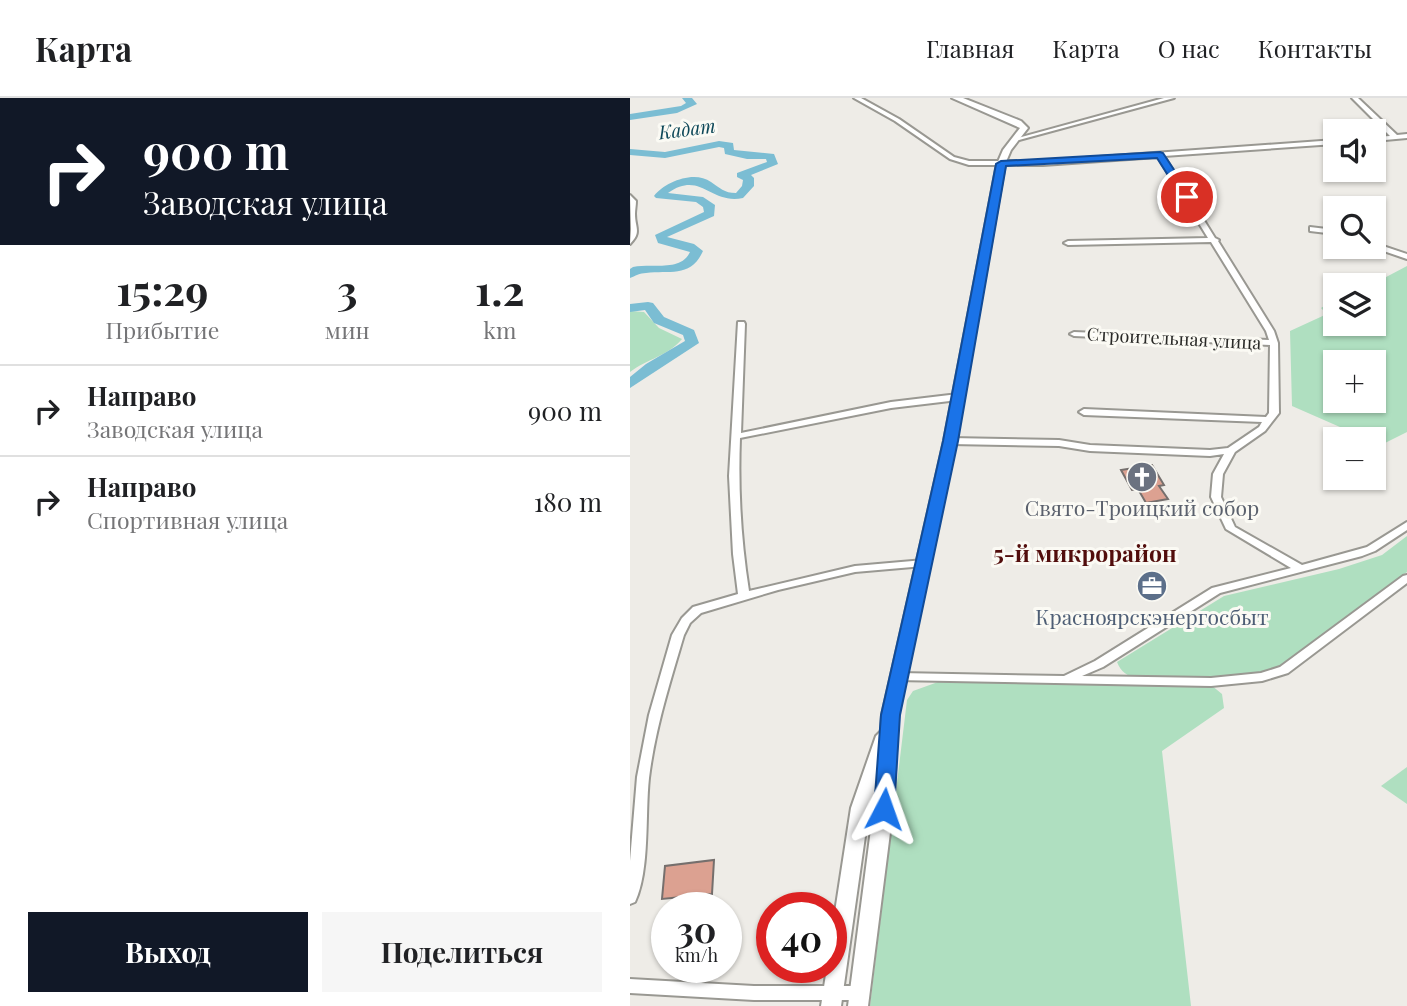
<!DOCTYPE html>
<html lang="ru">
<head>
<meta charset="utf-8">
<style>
  :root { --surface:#fff; --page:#f6f6f6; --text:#202124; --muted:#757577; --line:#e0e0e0; --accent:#111827 }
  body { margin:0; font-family:"Playfair Display",serif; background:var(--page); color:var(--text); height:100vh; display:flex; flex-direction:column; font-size:26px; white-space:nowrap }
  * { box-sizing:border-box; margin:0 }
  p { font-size:23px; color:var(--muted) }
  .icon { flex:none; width:38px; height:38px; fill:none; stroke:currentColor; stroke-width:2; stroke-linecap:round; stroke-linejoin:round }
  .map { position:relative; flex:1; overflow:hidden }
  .side { display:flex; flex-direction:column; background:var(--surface); width:630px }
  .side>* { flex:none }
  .top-card { background:#111827; color:#fff; overflow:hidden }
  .tools { position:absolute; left:693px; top:21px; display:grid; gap:14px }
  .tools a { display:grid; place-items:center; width:63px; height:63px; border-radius:0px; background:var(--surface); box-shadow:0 2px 5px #0004; font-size:35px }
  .speed { position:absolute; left:21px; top:794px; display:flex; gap:14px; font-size:35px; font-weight:700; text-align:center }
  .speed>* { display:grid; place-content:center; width:91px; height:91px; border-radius:50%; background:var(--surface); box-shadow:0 2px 5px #0004; line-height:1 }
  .speed small { font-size:18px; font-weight:400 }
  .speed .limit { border:10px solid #d22; background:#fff; color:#111 }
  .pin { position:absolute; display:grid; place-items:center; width:60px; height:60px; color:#fff; margin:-30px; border:4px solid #fff; border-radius:50%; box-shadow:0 2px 7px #0007 }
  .me { position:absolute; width:77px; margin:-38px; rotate:4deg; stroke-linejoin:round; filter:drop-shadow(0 0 5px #0008) }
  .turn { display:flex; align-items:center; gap:24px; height:147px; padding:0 28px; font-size:32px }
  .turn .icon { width:91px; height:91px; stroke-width:2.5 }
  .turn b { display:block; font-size:49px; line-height:60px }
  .eta { display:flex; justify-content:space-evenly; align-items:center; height:119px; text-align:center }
  .eta b { font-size:42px; font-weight:700; line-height:49px }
  .primary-button { display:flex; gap:14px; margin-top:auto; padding:14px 28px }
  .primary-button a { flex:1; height:80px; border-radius:0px; background:var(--accent); color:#fff; font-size:28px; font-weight:700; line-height:80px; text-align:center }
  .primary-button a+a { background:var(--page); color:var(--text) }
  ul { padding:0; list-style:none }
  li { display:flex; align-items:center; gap:21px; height:91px; padding:0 28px; border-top:2px solid var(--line) }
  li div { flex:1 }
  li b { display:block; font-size:26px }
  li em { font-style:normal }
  header { display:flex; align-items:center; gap:42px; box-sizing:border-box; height:98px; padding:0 35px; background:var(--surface); border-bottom:2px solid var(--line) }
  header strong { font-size:33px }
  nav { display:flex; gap:38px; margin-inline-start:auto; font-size:24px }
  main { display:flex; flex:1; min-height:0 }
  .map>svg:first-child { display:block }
  .green { fill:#afdfc0; fill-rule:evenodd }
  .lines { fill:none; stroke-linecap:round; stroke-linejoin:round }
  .river { fill:#7bbdd3; fill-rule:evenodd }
  .building { fill:#dca191; stroke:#756f6d; stroke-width:2 }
  .minor-casing { stroke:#999892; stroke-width:4 }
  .tertiary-casing { stroke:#999892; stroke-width:4 }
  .minor { fill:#fff; fill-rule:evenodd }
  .tertiary { fill:#fff; fill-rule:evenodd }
  .route { fill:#1a73e8; stroke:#114b97; stroke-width:2 }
  .labels { text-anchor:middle; stroke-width:6; stroke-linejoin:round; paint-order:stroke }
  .far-street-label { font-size:18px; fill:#292927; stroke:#fbfaf4 }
  .far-water-label { font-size:19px; font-style:italic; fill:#0e4859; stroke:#fbfaf4 }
  .worship-label { font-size:21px; fill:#5b616d; stroke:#fbfaf4 }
  .service-label { font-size:21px; fill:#4e5e75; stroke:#fbfaf4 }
  .neighbourhood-label { font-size:23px; font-weight:bold; fill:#520d0c; stroke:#fbfaf4 }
</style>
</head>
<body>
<header>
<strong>Карта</strong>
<nav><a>Главная</a><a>Карта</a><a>О нас</a><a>Контакты</a></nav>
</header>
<main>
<section class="side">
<div class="top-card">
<div class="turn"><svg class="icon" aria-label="right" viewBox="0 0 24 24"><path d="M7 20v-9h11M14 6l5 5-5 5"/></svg><div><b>900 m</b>Заводская улица</div></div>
</div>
<div class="eta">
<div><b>15:29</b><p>Прибытие</p></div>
<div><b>3</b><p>мин</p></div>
<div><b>1.2</b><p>km</p></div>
</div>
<ul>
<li><svg class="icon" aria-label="right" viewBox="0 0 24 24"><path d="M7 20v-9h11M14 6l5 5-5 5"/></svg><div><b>Направо</b><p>Заводская улица</p></div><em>900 m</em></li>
<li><svg class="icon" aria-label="right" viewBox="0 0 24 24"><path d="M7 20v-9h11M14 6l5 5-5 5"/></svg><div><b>Направо</b><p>Спортивная улица</p></div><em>180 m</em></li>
</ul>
<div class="primary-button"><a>Выход</a><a>Поделиться</a></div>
</section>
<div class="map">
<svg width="777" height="908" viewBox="0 0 777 908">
  <rect width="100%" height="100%" fill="#eeece7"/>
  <!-- green -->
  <g class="green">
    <path d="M 777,168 L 777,334 L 751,347 L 662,308 L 660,233 L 697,216 L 691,210 L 699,205 L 705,205 L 705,226 L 744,226 L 744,187 L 741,187 ZM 744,264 L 744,303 L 705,303 L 705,264 Z"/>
    <path d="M 0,213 L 14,214 L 29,230 L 52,241 C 38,258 17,261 0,274 Z"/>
    <path d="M 777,438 L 777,474 L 650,569 L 623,577 L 583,581 L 507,580 C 497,578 491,574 487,564 L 594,498 L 709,471 L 752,457 Z"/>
    <polygon points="308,584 581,587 592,596 594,610 532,653 561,908 240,908 277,602 283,593"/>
    <polygon points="777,669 777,706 751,688"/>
  </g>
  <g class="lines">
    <!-- river -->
    <g class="river">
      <polygon points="52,0 62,0 67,6 47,15 0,22 0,16 51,8 56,5"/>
      <path d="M 89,43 L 103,45 L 104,52 L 144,56 L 148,66 L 121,77 L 124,80 L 124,88 L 113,100 C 80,107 71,72 38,95 L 73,99 L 85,107 L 84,118 L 37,139 L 64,146 L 73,153 C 61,180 40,172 16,175 C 10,175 5,178 0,180 L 0,171 L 3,169 C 22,165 51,174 60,154 L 28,145 L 25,137 L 74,114 L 73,109 L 66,104 L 26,100 L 24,98 C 35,84 64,72 81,84 C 90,90 94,95 106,95 L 112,88 L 113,82 L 107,79 L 107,75 L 137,64 L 136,61 L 117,61 L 95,56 L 94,50 L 89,49 L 35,60 L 0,57 L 0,51 L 35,54 Z"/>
      <polygon points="18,204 23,205 34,219 64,232 69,245 0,290 0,279 16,266 55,243 53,237 24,225 15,212 0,214 0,206"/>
    </g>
  </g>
  <!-- building -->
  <g class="building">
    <polygon points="522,367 534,387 529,388 538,401 516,405 508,391 502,392 491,372"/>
    <polygon points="84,762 82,796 32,801 35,768"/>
  </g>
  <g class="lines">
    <!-- minor casing -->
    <g class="minor-casing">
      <g id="minor">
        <polygon points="224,0 231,0 269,21 324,59 339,63 413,63 705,42 705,46 534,58 585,140 589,142 588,143 644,233 648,245 649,315 635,333 605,354 593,376 591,399 605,429 672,467 737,449 777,424 777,432 745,453 732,458 590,495 473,569 452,578 581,580 631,575 650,569 773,478 777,477 777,485 658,575 632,583 581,588 265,582 263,579 265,576 269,575 434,578 465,563 582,490 661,470 596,431 581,399 583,376 594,356 580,358 460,353 429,348 320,346 315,343 320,340 429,342 460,347 580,352 598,350 629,329 632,324 454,317 449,314 454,311 636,319 639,315 640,247 444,238 440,236 444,234 639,242 636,233 581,144 438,147 434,145 438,143 578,140 528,59 413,67 339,67 320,61 265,23"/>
        <polygon points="534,0 544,0 389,42 384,41"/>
        <polygon points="722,0 728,0 767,37 777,36 777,40 744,43 744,39 760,38"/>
        <path d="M 0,97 L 6,103 C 6,107 5,112 5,116 C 5,130 12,134 0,146 L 1,131 Z"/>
        <polygon points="680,129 705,132 705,136 680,133"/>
        <polygon points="744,145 777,156 777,161 742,149 744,149"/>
        <path d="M 108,224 L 114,224 L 115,226 L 111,335 L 261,304 L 328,296 L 332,299 L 328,302 L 261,310 L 110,340 C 108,392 111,442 119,493 L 225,468 L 294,462 L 299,465 L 294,468 L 225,474 L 148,492 L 71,515 L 60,525 L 54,537 C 40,584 25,631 19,680 C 15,716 20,772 5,804 L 0,806 L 0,763 L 7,679 L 19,617 L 42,537 L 52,520 L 63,509 L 108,496 L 103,456 L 99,378 Z"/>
        <polygon points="0,881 124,888 230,888 235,890 238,895 235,900 230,902 124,902 0,895"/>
      </g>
    </g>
    <!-- tertiary casing -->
    <g class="tertiary-casing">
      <polygon id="tertiary" points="322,0 333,0 391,23 398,30 381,52 375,66 326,343 268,617 263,711 238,908 218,908 247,685 239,710 211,908 191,908 197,870 201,870 201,840 221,710 246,638 251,633 252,617 314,343 367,66 373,52 390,30"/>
    </g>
    <!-- minor -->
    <use href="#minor" class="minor"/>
    <!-- tertiary -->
    <use href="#tertiary" class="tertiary"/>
  </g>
  <!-- route -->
  <polygon class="route" points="530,54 533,55 562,99 560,101 553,101 527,60 376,68 328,343 270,617 264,711 261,717 254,719 247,717 244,711 251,617 313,343 366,66 371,63"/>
  <!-- icons -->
  <defs>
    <g id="church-disc" transform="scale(1.575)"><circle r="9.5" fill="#6b7280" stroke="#fbfaf4"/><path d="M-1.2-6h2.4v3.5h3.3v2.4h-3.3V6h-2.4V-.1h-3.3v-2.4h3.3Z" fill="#fff"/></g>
    <g id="office-disc" transform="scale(1.575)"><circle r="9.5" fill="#5c6f8a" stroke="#fbfaf4"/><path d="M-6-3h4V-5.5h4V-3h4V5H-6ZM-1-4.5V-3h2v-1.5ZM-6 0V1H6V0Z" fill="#fff"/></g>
  </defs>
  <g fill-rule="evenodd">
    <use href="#church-disc" x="512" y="379"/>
    <use href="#office-disc" x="522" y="488"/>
  </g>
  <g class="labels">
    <!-- far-street labels -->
    <g class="far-street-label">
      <text transform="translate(544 241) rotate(3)" y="6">Строительная улица</text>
    </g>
    <!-- far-water labels -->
    <g class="far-water-label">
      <text transform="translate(57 31) rotate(-7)" y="7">Кадат</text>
    </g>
    <!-- worship labels -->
    <g class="worship-label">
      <text x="512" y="418">Свято-Троицкий собор</text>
    </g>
    <!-- service labels -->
    <g class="service-label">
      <text x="522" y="527">Красноярскэнергосбыт</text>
    </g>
    <!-- neighbourhood labels -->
    <g class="neighbourhood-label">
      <text x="455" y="464">5-й микрорайон</text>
    </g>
  </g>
</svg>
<div class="tools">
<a><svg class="icon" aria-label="sound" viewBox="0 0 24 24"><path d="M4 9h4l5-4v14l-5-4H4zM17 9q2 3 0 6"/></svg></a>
<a><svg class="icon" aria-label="search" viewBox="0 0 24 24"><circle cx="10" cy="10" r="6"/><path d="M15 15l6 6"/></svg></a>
<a><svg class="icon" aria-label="layers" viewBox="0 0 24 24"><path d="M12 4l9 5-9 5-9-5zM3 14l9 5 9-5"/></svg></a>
<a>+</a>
<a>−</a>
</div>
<div class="speed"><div>30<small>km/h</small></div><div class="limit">40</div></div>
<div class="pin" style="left:557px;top:99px;background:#d93025"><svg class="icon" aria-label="arrive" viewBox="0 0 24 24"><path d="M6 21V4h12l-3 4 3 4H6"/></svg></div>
<svg class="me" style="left:254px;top:711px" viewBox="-20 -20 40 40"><path d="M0-17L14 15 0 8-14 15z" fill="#1a73e8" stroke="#fff" stroke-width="4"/></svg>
</div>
</main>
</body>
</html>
